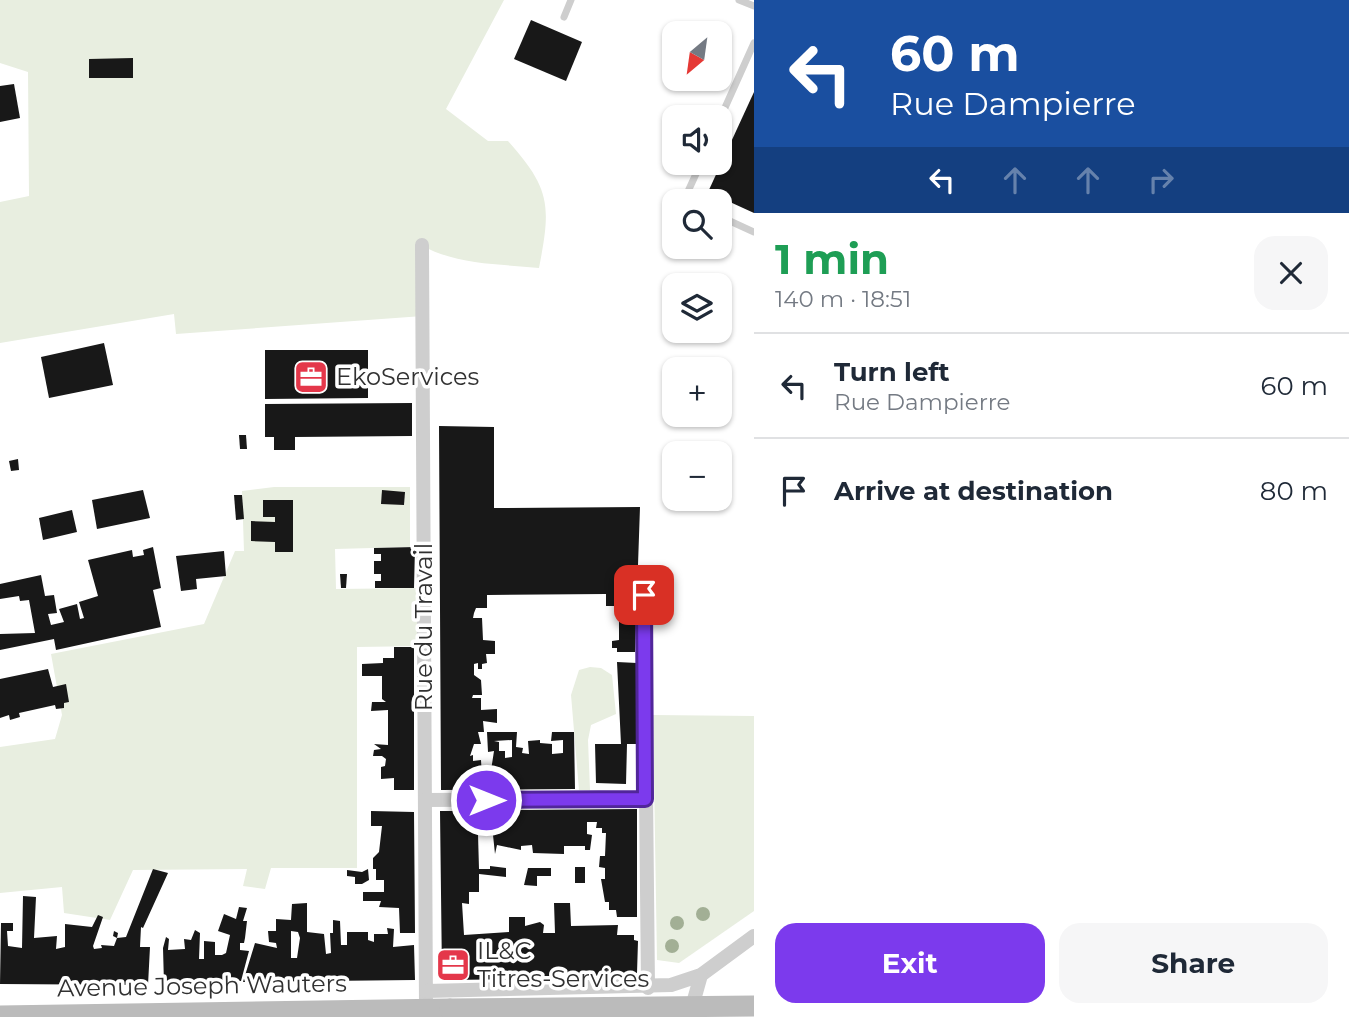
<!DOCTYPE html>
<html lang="en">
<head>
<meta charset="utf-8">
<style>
  :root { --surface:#fff; --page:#f6f6f7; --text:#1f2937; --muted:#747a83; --line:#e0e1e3; --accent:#7c3aed }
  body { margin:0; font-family:Montserrat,sans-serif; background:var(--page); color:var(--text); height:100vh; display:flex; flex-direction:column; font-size:26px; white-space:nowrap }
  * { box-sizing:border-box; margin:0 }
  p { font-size:23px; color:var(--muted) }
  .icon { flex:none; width:38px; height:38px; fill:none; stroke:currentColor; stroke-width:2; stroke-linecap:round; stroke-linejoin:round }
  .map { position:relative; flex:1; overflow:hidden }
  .side { display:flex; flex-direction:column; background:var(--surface); width:595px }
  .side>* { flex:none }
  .banner { background:#1a4fa0; color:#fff; overflow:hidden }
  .needle { width:46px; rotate:209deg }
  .fabs { position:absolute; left:662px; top:21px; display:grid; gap:14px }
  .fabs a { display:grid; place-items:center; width:70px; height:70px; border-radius:14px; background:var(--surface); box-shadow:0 2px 5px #0004; font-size:35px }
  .pin { position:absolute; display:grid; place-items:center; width:60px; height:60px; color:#fff; margin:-30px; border-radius:14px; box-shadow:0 4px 10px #0006 }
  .me { position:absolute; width:77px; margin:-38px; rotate:90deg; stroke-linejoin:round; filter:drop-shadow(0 0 5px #0008) }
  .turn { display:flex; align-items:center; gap:24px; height:147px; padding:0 21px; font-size:32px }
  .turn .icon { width:91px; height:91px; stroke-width:2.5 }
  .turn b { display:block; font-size:49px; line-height:60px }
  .lanes { display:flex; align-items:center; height:66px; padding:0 21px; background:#0003; justify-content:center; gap:35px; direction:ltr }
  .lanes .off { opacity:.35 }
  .round { display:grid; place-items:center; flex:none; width:74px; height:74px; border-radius:21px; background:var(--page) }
  .headline { display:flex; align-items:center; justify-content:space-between; height:119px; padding:0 21px }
  h1 { font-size:42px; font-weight:700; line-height:52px; color:#1e9e55 }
  .cta { display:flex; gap:14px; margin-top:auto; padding:14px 21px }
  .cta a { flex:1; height:80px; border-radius:21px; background:var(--accent); color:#fff; font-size:28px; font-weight:700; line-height:80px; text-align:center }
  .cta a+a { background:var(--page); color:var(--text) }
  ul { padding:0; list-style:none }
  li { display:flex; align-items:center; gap:21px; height:105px; padding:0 21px; border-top:2px solid var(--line) }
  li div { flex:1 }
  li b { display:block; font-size:26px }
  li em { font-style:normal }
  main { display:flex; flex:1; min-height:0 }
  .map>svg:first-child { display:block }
  .green { fill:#e8eee0 }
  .building { fill:#181818; fill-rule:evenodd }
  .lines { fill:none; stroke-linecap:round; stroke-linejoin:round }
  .lane { stroke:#cecece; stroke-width:7 }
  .street { stroke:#cecece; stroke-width:14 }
  .secondary { stroke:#bbb; stroke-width:21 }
  .secondary-bridge { stroke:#bbb; stroke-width:21 }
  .tree { fill:#a2af95 }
  .route-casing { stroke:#51269a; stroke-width:18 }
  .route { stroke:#7c3aed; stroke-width:12 }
  .labels { text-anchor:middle; stroke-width:7; stroke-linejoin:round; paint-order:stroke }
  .poi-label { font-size:24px; fill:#313131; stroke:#fff; text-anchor:start }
  .street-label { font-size:24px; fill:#313131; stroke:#fff }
</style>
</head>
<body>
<main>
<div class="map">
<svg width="754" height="1017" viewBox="0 0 754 1017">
  <rect width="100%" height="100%" fill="#fff"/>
  <!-- green -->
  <g class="green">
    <path d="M 0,0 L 504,0 L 446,109 L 488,141 L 508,141 C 551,189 551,206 539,268 C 501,264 457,265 423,246 L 423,316 L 176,334 L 174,314 L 0,343 L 0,202 L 29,196 L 28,72 L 0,63 Z"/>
    <polygon points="274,487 410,487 410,547 335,549 336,589 424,588 424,646 357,647 357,868 271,868 265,889 243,886 247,869 133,870 110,920 64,913 62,887 0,893 0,747 55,739 62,715 51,654 204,624 235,551 244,551 242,491"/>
    <polygon points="590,667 601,668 612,675 616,714 591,725 588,740 590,790 579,790 571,695 579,670"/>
    <polygon points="653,715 754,716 754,911 679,963 657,960"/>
  </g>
  <!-- building -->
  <g class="building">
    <polygon points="531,20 582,42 566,81 514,59"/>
    <polygon points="133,58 133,78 89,78 89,59"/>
    <polygon points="14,84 20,118 0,122 0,86"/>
    <polygon points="754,92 754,213 708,192"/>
    <polygon points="104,343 113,385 49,398 41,357"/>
    <polygon points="265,350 368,350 368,398 265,399"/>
    <polygon points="412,403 412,436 295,437 295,450 274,450 274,437 265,437 265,404"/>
    <path d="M 439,426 L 494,427 L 494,508 L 640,507 L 635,652 L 617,652 L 617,648 L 612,648 L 612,641 L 619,640 L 619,606 L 606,606 L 606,594 L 487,595 L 487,608 L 476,608 L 474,613 L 473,618 L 482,618 L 483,640 L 495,641 L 495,654 L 486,654 L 487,663 L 482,664 L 482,669 L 478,669 L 478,663 L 474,664 L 474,675 L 481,680 L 482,695 L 473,695 L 472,698 L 481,698 L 481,710 L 497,709 L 497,723 L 483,721 L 484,732 L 478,732 L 481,744 L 474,744 L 470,756 L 473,755 L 473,761 L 481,760 L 482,777 L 490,777 L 494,751 L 488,752 L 487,732 L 517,732 L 516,747 L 523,748 L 522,753 L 529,754 L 528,741 L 540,740 L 540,743 L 552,744 L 552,754 L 563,753 L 563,740 L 551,741 L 552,732 L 574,732 L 575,789 L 441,790 ZM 512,740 L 512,757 L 505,758 L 505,751 L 499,751 L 499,742 L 494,741 Z"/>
    <polygon points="239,435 246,435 247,449 240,449"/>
    <polygon points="18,459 19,470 11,471 9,461"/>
    <polygon points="143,490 150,518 97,529 92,500"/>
    <polygon points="382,490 405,492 404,505 381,504"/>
    <polygon points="234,495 242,495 244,519 236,520"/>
    <polygon points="263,500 293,500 293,552 275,552 275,542 251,541 251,521 275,522 275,517 263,517"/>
    <polygon points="72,510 77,532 43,540 39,518"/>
    <polygon points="153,547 161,588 153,590 161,627 56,650 54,639 0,650 0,634 35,633 29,600 20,601 19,596 0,599 0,584 41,575 45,596 54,595 57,613 48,614 51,625 64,622 59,609 77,604 80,619 84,618 79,602 98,596 88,560 132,550 133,557 144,555 143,550"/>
    <polygon points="415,547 414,588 375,588 375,581 381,581 381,574 374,574 374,561 381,561 381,554 374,554 374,548"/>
    <polygon points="224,551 226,576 196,579 197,589 181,591 176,556"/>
    <polygon points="340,574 347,574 346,588 341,588"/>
    <polygon points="394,647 414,647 414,790 394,790 394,778 381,779 381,767 385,766 386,759 382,756 373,756 374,750 381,749 374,744 388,745 388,710 371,711 372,702 386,702 382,699 382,676 362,676 362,664 383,663 383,658 394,658"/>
    <polygon points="617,662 637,663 637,744 627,744 626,784 596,783 595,744 621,744"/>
    <polygon points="48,669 53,687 66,684 69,702 64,703 64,708 56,709 55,705 19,713 20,717 10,720 9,715 0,718 0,679"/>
    <polygon points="637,809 637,917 617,917 616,910 609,910 609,902 605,902 601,879 605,879 605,868 599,867 600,856 605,856 606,833 602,833 602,828 596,828 597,822 587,822 587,834 592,835 590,850 585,850 585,846 564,846 564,854 533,853 532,845 521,846 521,850 497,845 495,854 493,835 478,834 479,869 490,869 490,866 506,868 506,877 479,874 479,892 469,892 469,904 462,903 464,935 509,932 509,917 525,917 525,926 540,922 544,925 543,933 555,933 554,903 570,903 571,926 618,925 617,935 634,935 634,940 638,941 637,973 632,978 448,980 442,975 440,811 462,811 468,812 468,817 484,818 484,811 492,810"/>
    <polygon points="371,811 414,812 415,933 400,933 399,908 379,907 381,901 363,901 363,892 384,892 384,880 376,880 376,869 373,869 373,858 379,852 382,826 371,826"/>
    <rect x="575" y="867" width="10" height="16"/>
    <polygon points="528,868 551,868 551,876 537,876 537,886 524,885"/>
    <polygon points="153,869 168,873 143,928 141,927 140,947 150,947 148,985 0,984 1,923 13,923 13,931 7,931 8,946 22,948 23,896 36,897 34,938 57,936 56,949 65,947 65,924 92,927 98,915 103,917 93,946 94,949 102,948 101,945 114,946 117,938 113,936 114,931 118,933 117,938 126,937"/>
    <polygon points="368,869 369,880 362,884 355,884 355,877 347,876 347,870 362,872"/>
    <path d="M 307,903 L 307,932 L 324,934 L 326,954 L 331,953 L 330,933 L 333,933 L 333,920 L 340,921 L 341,945 L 347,945 L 347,932 L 368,932 L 368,940 L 374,942 L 374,934 L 388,934 L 387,928 L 394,929 L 393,947 L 414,945 L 415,980 L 243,982 L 255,943 L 277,948 L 276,943 L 269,942 L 268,931 L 276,931 L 276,919 L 291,920 L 292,904 ZM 291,931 L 298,932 L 300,938 L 297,958 L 291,958 Z"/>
    <polygon points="239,907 247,908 243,921 247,921 245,938 244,943 240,943 240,950 249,951 241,981 164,984 163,948 166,937 169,939 168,950 185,949 184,939 191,940 195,930 200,933 199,959 204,959 204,941 215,942 215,955 222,955 226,953 230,935 218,931 224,914 236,919"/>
  </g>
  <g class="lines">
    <!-- lane -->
    <g class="lane">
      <polyline points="739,0 754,6"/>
      <polyline points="564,17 571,0"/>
      <polyline points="719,121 754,43"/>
      <polyline points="687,201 684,200 701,163"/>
      <polyline points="719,216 754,232"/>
    </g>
    <!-- street -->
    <g class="street">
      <polyline points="422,245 426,1009"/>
      <polyline points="644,595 648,988"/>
      <polyline points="425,800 645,799"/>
      <polyline points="426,991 671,985 701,975 754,936"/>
      <polyline points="690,1014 701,975"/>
    </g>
    <!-- secondary -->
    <polyline class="secondary" points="0,1016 450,1009"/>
    <!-- secondary-bridge -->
    <polyline class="secondary-bridge" points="450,1009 754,1006"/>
  </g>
  <!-- trees -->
  <g class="tree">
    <circle cx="703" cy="914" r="7"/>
    <circle cx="677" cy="923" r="7"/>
    <circle cx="672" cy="946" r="7"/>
  </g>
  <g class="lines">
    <!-- route casing -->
    <g class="route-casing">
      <polyline id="route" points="486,800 645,799 644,595"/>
    </g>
    <!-- route -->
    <use href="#route" class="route"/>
  </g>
  <!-- icons -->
  <defs>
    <g id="office-square" transform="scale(1.75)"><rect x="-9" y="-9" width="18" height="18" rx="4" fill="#e4374a" stroke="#fff"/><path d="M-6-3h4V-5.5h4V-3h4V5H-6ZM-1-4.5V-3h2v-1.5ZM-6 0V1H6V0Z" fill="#fff"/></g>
  </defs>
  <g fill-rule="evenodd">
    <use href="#office-square" x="311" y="377"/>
    <use href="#office-square" x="453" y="965"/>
  </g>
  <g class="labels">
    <!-- poi labels -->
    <g class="poi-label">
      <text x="336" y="385">EkoServices</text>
      <text x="477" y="959">IL&amp;C<tspan x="477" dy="28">Titres-Services</tspan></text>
    </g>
    <!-- street labels -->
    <g class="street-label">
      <text transform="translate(424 627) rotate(-90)" y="8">Rue du Travail</text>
      <text transform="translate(202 986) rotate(-1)" y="8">Avenue Joseph Wauters</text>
    </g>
  </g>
</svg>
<div class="fabs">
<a><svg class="needle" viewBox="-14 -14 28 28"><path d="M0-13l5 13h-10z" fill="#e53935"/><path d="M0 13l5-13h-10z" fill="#747a83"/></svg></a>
<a><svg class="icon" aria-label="sound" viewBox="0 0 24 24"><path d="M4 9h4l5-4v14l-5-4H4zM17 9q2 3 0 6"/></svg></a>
<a><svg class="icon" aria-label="search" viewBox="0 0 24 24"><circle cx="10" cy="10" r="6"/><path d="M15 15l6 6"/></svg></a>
<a><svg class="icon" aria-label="layers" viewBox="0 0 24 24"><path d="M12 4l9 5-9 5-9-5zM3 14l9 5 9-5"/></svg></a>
<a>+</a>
<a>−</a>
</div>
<div class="pin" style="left:644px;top:595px;background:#d93025"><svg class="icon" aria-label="arrive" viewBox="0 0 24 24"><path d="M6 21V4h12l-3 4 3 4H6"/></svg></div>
<svg class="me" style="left:486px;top:800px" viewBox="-20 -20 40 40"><circle r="17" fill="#7c3aed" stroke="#fff" stroke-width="3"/><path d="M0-11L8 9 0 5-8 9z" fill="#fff"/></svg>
</div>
<section class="side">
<div class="banner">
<div class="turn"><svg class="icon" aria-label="left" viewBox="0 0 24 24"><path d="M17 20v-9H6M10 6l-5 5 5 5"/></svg><div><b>60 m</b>Rue Dampierre</div></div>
<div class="lanes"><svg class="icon" aria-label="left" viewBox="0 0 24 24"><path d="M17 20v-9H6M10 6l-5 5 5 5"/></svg><svg class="icon off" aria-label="ahead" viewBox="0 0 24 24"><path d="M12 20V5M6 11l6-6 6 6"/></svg><svg class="icon off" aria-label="ahead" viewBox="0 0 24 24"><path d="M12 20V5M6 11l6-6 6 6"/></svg><svg class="icon off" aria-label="right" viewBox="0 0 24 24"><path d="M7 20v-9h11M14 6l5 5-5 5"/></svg></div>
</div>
<div class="headline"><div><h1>1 min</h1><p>140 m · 18:51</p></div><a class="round"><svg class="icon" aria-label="close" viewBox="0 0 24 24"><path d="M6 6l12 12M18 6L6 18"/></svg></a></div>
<ul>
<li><svg class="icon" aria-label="left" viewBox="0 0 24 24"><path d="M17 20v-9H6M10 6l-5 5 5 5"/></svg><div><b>Turn left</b><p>Rue Dampierre</p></div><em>60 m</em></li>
<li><svg class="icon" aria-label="arrive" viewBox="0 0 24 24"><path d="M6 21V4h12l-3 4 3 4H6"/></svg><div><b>Arrive at destination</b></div><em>80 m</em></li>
</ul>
<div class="cta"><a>Exit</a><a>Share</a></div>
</section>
</main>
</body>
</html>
